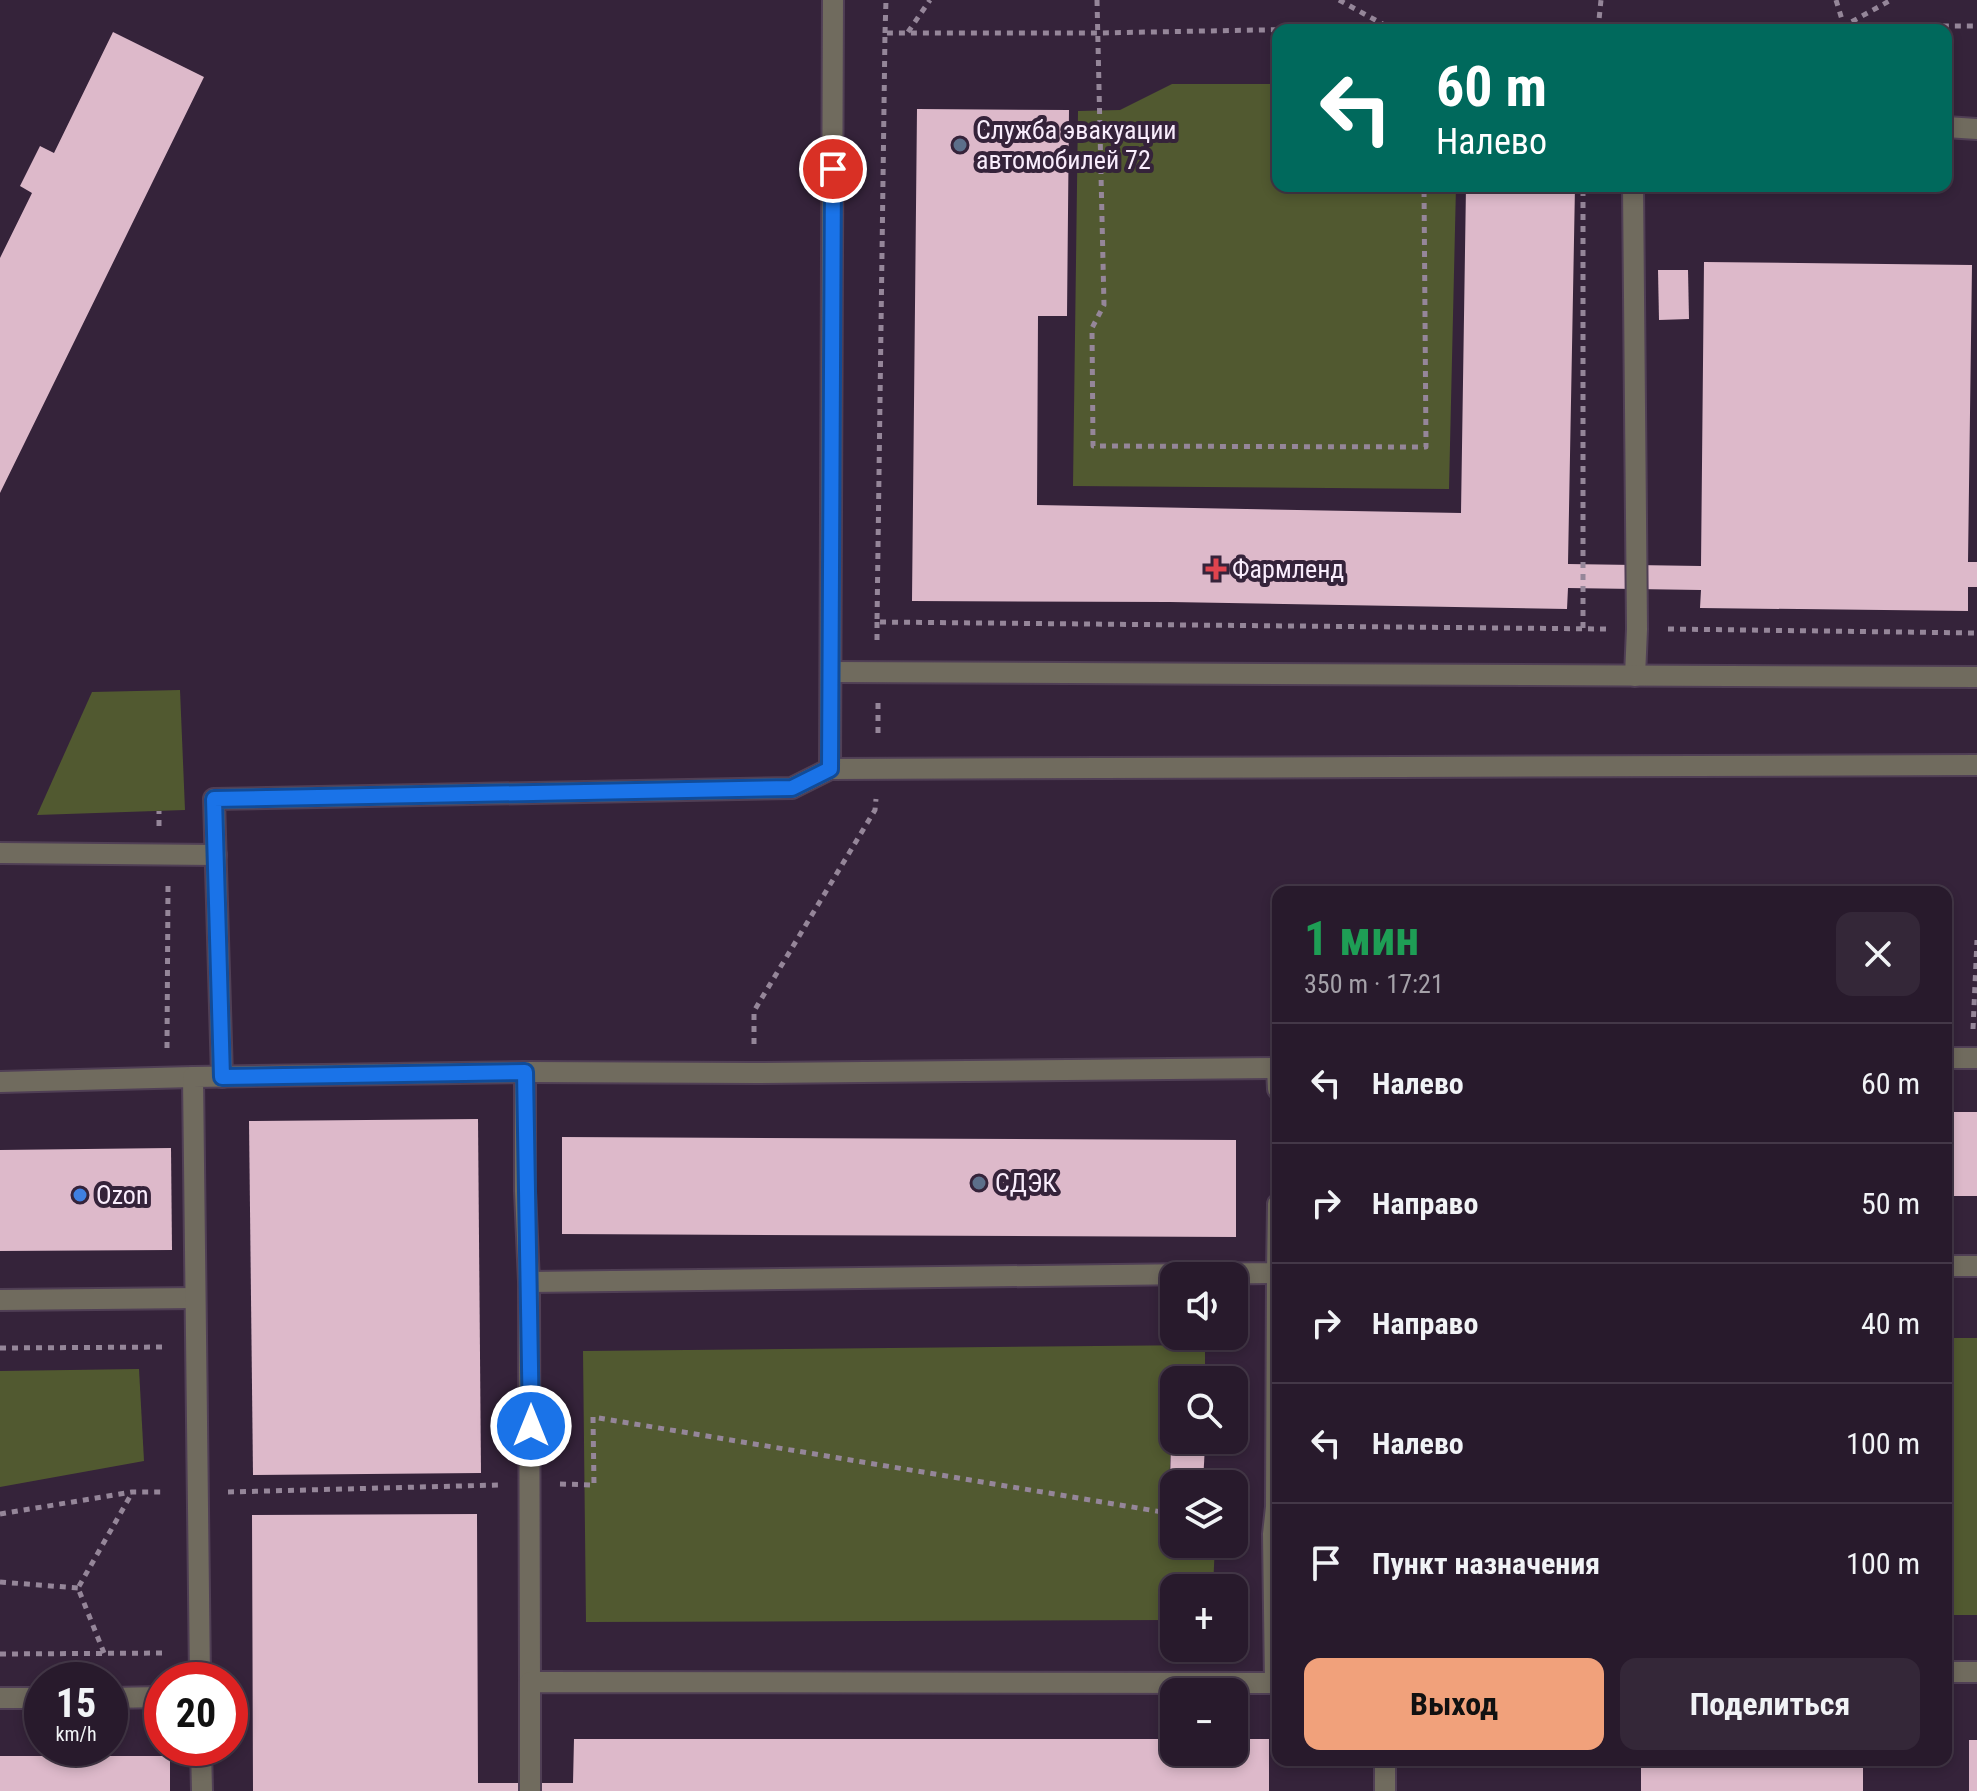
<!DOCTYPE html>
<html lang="ru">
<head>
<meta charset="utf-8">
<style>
  :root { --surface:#281a2c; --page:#342738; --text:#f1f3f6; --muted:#a5a1a9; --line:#443848; --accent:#f1a17b }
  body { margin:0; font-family:"Roboto Condensed",sans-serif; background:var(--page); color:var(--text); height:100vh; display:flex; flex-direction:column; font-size:30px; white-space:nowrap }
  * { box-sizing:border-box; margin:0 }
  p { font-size:26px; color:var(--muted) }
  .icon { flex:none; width:44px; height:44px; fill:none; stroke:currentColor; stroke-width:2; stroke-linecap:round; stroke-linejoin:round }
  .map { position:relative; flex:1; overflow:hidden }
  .panel { position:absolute; left:1272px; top:886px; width:680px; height:880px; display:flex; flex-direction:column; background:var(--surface); border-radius:16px; box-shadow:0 4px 12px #0003,0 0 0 2px var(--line) }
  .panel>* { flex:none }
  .top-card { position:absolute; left:1272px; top:24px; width:680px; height:168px; border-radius:16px; box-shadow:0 4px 12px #0003,0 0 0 2px var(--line); background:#00695c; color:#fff; overflow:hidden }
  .controls { position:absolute; left:1160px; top:1262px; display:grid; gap:16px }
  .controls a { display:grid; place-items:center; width:88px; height:88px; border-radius:16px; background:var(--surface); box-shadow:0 4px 12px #0003,0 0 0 2px var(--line); font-size:40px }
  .speed { position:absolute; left:24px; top:1662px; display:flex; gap:16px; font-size:40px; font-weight:700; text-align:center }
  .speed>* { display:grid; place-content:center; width:104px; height:104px; border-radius:50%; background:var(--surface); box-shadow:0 4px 12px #0003,0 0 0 2px var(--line); line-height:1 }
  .speed small { font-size:20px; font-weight:400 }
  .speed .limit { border:12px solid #d22; background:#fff; color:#111 }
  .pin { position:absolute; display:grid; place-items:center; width:68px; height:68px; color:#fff; margin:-34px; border:4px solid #fff; border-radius:50%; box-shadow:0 2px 8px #0007 }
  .me { position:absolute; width:88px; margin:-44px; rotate:0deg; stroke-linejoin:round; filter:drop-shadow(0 0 6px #0008) }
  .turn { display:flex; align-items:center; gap:28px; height:168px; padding:0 32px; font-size:36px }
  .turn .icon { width:104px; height:104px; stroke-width:2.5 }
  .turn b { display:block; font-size:56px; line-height:68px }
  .round { display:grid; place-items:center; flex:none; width:84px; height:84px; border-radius:16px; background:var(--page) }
  .overview { display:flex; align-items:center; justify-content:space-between; height:136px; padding:0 32px }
  h1 { font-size:48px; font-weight:700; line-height:60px; color:#1e9e55 }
  .button { display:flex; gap:16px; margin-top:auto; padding:16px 32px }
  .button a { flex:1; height:92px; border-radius:16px; background:var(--accent); color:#111; font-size:32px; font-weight:700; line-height:92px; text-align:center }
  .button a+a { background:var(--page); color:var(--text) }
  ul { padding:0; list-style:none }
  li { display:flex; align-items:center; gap:24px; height:120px; padding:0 32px; border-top:2px solid var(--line) }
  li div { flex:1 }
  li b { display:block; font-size:30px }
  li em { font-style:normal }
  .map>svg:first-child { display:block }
  .green { fill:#515930 }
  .building { fill:#ddb9ca }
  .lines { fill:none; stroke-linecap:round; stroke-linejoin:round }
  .service-casing { stroke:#503f55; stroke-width:24 }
  .path { stroke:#958699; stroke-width:5; stroke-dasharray:6 6; stroke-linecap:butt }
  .service { stroke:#706b5e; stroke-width:20 }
  .route-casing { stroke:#114b97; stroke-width:20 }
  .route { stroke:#1a73e8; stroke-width:14 }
  .service-dot { fill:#5c6f8a; stroke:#35233a; stroke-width:3 }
  .health-dot { fill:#e0444e; stroke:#35233a; stroke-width:3 }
  .shop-dot { fill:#3f7fe0; stroke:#35233a; stroke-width:3 }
  .labels { text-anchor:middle; stroke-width:8; stroke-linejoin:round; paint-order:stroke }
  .poi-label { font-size:26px; fill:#f9edfc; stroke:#35233a; text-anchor:start }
</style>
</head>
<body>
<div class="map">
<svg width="1977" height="1791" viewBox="0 0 1977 1791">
  <rect width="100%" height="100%" fill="#35233a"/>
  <!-- green -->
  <g class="green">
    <polygon points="1172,84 1278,84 1278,186 1456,186 1449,489 1073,486 1078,111 1120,110"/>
    <polygon points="180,690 185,810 37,815 92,692"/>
    <rect x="1946" y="1338" width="31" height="277"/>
    <polygon points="1205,1345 1205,1380 1174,1380 1174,1440 1205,1440 1171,1444 1169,1484 1174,1485 1174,1544 1215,1544 1213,1588 1174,1588 1174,1620 586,1622 583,1351"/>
    <polygon points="139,1369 144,1461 0,1487 0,1371"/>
  </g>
  <!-- building -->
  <g class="building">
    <polygon points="113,32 204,77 0,493 0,258 32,193 20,186 40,146 54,153"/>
    <polygon points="917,109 1069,110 1067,316 1038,316 1037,505 1461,513 1466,186 1575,186 1568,564 1701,566 1704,262 1972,265 1968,562 1977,562 1977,587 1968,587 1968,611 1700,608 1701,590 1568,588 1567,609 1170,602 912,601"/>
    <polygon points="1658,270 1688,270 1689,319 1659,320"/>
    <rect x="1946" y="1112" width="31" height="84"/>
    <polygon points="478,1119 481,1473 253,1475 249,1121"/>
    <polygon points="562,1137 1236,1140 1236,1237 562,1234"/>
    <polygon points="171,1148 172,1250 0,1251 0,1150"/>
    <polygon points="1171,1443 1205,1445 1203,1483 1170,1482"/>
    <polygon points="477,1514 478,1783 573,1783 574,1739 1174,1739 1174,1752 1234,1752 1234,1739 1269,1739 1269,1791 253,1791 252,1515"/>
    <rect x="1969" y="1740" width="8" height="51"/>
    <rect x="0" y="1756" width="170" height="35"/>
    <rect x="1641" y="1760" width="222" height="31"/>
  </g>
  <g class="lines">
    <!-- service casing -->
    <g class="service-casing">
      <g id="service">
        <polyline points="1946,127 1977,129"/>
        <polyline points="1633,186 1637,629 1635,676"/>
        <polyline points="831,672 1977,677"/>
        <polyline points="830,769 833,0"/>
        <polyline points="0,853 216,855"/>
        <polyline points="1946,1058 1977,1058"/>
        <polyline points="1277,1068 1278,1089"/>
        <polyline points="525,1072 754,1073 1278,1068"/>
        <polyline points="222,1077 214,799 792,788 830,769 1977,765"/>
        <polyline points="0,1082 193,1077"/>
        <polyline points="1946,1266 1977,1266"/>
        <polyline points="529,1282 530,1682"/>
        <polyline points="0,1300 195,1298"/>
        <polyline points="1946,1672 1977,1672"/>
        <polyline points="200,1680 193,1077 525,1072 525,1191 529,1282 1277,1273 1278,1204"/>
        <polyline points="1275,1683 1273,1534 1276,1507 1277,1273"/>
        <polyline points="0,1698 42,1698"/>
        <polyline points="110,1698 162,1697"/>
        <polyline points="201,1748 202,1791"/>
        <polyline points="530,1791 530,1682 1278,1683"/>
        <polyline points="1385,1791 1385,1760"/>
      </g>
    </g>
    <!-- path -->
    <g class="path">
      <polyline points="1097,0 1104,305 1092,328 1093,446 1426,447 1424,186"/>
      <polyline points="1339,0 1388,27"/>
      <polyline points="1836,0 1844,26 1891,0"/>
      <polyline points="1598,30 1601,0"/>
      <polyline points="908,32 930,0"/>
      <polyline points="885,33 886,0"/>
      <polyline points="877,622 877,641"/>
      <polyline points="1583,628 1583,186"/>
      <polyline points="1606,629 877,622 885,33 1097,33 1422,27 1977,26"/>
      <polyline points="1668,629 1977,633"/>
      <polyline points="878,703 878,737"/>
      <polyline points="159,826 159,811"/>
      <polyline points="1973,1029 1977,940"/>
      <polyline points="754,1044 754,1011 875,810 876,799"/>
      <polyline points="167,1048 168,886"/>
      <polyline points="0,1348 167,1347"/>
      <polyline points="560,1484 594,1485 593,1417 1174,1514"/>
      <polyline points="228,1492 498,1485"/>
      <polyline points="0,1514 132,1492 166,1492"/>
      <polyline points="1234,1519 1246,1515"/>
      <polyline points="0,1582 78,1588"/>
      <polyline points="104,1653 78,1588 132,1493"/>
      <polyline points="0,1654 168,1653"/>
    </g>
    <!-- service -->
    <use href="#service" class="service"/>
  </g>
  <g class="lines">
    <!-- route casing -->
    <g class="route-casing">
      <polyline id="route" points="531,1426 525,1072 222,1077 214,799 792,788 830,769 833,169"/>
    </g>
    <!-- route -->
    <use href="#route" class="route"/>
  </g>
  <!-- markers -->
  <g class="service-dot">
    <circle cx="960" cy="145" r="8"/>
    <circle cx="979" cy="1183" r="8"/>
  </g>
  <path class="health-dot" d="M1212 557h8v8h8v8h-8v8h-8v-8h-8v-8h8z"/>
  <circle class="shop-dot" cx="80" cy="1195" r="8"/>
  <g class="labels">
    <!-- poi labels -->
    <g class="poi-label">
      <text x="976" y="139">Служба эвакуации<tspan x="976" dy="30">автомобилей 72</tspan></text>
      <text x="1232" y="578">Фармленд</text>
      <text x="995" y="1192">СДЭК</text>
      <text x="96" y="1204">Ozon</text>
    </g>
  </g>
</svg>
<div class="controls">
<a><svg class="icon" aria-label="sound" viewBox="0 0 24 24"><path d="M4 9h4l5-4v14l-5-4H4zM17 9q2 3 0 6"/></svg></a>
<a><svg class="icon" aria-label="search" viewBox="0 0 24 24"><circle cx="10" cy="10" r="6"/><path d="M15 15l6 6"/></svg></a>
<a><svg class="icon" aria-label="layers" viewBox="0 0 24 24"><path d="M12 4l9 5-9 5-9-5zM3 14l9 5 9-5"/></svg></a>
<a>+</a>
<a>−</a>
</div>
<div class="speed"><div>15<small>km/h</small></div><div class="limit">20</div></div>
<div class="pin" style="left:833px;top:169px;background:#d93025"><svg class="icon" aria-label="arrive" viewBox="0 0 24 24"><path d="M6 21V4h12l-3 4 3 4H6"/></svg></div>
<svg class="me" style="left:531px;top:1426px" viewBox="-20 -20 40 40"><circle r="17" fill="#1a73e8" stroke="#fff" stroke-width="3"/><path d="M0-11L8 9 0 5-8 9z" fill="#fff"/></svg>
<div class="top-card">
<div class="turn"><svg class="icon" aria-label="left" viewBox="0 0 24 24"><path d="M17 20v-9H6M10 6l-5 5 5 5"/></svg><div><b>60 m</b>Налево</div></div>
</div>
<section class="panel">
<div class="overview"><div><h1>1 мин</h1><p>350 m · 17:21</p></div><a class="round"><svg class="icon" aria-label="close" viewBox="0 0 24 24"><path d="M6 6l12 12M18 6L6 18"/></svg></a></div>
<ul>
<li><svg class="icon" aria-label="left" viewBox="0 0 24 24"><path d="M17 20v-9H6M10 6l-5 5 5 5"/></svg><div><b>Налево</b></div><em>60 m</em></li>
<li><svg class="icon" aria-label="right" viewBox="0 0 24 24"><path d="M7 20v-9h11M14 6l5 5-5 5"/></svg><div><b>Направо</b></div><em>50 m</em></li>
<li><svg class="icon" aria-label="right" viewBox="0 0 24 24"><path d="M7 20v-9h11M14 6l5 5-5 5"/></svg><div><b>Направо</b></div><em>40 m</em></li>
<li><svg class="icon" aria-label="left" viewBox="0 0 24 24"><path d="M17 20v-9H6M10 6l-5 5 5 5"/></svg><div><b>Налево</b></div><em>100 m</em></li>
<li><svg class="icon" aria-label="arrive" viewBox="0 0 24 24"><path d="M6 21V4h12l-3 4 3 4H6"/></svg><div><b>Пункт назначения</b></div><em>100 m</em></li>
</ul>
<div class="button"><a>Выход</a><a>Поделиться</a></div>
</section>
</div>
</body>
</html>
